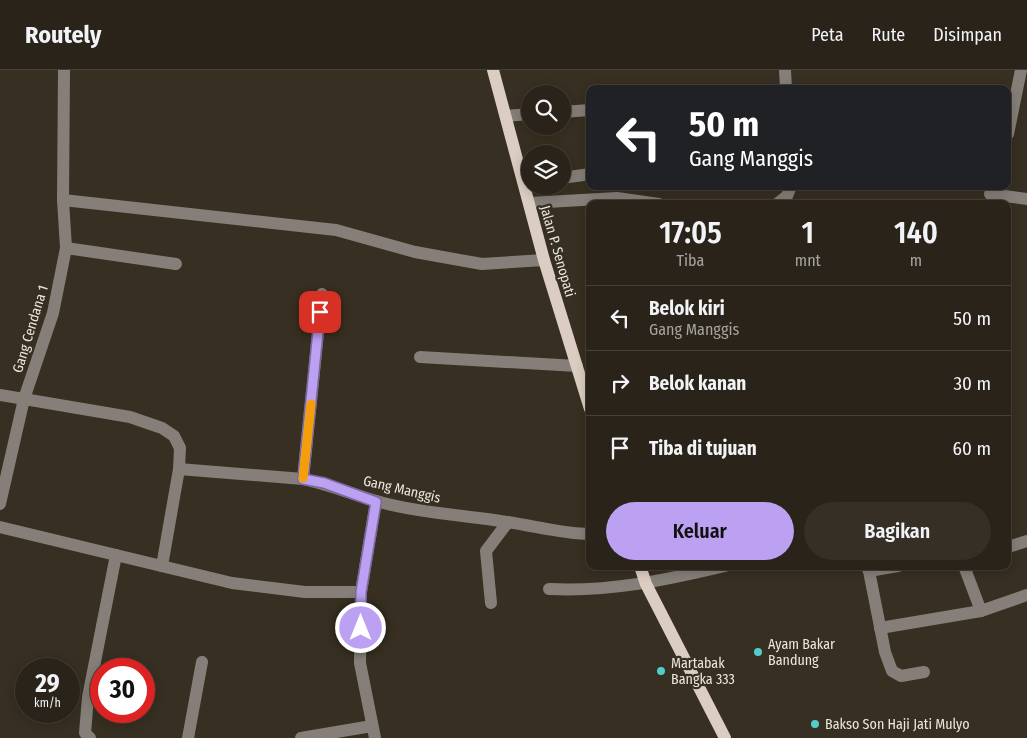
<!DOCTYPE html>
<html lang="id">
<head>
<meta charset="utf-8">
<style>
  :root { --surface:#292319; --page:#352f26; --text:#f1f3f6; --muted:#a5a4a2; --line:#454038; --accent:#bca0f2 }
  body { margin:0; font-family:"Fira Sans Condensed",sans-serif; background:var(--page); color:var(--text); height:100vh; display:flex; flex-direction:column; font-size:19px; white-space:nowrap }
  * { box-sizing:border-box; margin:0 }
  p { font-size:16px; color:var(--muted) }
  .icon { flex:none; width:28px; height:28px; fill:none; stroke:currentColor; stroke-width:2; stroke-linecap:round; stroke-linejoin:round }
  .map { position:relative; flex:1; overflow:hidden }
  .details { position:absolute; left:586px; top:130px; width:425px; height:370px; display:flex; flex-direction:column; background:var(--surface); border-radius:10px; box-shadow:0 2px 12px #0003,0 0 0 1px var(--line) }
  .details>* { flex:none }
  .hud { position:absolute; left:586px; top:15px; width:425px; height:105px; border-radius:10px; box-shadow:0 2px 12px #0003,0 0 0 1px var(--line); background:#202124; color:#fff; overflow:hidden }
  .buttons { position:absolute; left:521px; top:15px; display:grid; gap:10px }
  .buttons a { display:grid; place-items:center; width:50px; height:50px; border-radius:50%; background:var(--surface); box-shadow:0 2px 12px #0003,0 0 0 1px var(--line); font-size:25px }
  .speed { position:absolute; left:15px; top:588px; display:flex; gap:10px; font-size:25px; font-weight:700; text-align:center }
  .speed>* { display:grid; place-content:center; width:65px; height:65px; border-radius:50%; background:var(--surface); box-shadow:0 2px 12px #0003,0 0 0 1px var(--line); line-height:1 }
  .speed small { font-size:12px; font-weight:400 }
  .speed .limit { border:8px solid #d22; background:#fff; color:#111 }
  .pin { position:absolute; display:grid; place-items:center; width:42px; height:42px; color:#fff; margin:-21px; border-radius:10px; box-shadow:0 2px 8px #0006 }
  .me { position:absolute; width:55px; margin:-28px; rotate:0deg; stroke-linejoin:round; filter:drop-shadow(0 0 4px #0008) }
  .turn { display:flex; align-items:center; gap:18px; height:105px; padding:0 20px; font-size:22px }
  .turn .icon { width:65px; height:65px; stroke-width:2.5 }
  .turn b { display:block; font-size:35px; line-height:42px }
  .eta { display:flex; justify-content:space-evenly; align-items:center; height:85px; text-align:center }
  .eta b { font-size:30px; font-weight:600; line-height:35px }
  .primary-button { display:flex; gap:10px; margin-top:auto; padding:10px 20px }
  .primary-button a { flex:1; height:58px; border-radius:30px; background:var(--accent); color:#111; font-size:20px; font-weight:600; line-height:58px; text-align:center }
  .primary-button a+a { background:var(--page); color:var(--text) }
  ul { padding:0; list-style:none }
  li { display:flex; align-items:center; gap:15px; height:65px; padding:0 20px; border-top:1px solid var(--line) }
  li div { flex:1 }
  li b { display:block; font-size:19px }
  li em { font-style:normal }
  header { display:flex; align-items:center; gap:30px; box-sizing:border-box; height:70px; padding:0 25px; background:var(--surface); border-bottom:1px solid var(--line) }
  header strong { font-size:24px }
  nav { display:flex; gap:28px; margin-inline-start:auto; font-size:18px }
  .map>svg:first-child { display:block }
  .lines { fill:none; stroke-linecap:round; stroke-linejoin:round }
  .minor { stroke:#867f79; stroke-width:12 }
  .major { stroke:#dbcdc2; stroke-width:12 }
  .route-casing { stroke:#7a689d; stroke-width:12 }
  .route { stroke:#bca0f2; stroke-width:9 }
  .slow { stroke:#f59e0b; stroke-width:9 }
  .poi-dot { fill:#52cdcc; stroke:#372f21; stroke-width:2 }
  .labels { text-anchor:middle; stroke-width:4.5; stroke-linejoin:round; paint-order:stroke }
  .street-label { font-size:14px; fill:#ece7de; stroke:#372f21 }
  .poi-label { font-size:14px; fill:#ece7de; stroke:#372f21; text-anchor:start }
</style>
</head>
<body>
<header>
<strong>Routely</strong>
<nav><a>Peta</a><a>Rute</a><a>Disimpan</a></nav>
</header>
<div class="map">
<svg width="1027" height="668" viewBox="0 0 1027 668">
  <rect width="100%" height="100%" fill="#372f21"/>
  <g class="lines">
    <!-- minor -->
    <g class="minor">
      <polyline points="785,0 786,19"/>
      <polyline points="562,42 590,40"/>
      <polyline points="506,46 530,44"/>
      <polyline points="1008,64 1021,0"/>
      <polyline points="562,108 590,104"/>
      <polyline points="990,124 1027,129"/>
      <polyline points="63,130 336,160 415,182 482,194 544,190"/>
      <polyline points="529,133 617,128 659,134"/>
      <polyline points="777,134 787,126 791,116"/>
      <polyline points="66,178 176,194"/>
      <polyline points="420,287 577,296"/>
      <polyline points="0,325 130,347 162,358 174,366 180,378 179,399 162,496"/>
      <path d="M 179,399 L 303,409 C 329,414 351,424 376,431 C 418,443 464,445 507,452 C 535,456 562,464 590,464"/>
      <polyline points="303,409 322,224"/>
      <polyline points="0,434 24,329 53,243 66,178 63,130 64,0"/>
      <polyline points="0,457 232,513 305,522 361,522"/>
      <polyline points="1008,477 1027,471"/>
      <polyline points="866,496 869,501 885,582 892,601 901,606 924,602"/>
      <polyline points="964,496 981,541"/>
      <polyline points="869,501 898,496"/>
      <path d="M 549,519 C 610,522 666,510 725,496"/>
      <polyline points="491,533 486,481 508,452"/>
      <polyline points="880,558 981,541 1027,525"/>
      <polyline points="90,668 85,663 88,627 116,485"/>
      <polyline points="188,668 202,592"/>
      <polyline points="301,668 372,656"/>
      <polyline points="375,668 360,593 361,522 376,431"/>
    </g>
    <!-- major -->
    <g class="major">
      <polyline points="493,0 544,190 590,339"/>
      <polyline points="640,496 646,514 725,668"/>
    </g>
  </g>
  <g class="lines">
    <!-- route casing -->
    <g class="route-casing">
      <polyline id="route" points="320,242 303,409 324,413 376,432 361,522 361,558"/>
    </g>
    <!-- route -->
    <use href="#route" class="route"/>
    <!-- slow -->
    <polyline class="slow" points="303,408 311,334"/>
  </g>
  <!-- markers -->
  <g class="poi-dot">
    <circle cx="758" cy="582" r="5"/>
    <circle cx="661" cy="601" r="5"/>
    <circle cx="815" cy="654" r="5"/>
  </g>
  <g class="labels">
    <!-- street labels -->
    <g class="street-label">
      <text transform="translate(558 181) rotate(74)" y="5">Jalan P. Senopati</text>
      <text transform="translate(30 259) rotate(-73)" y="5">Gang Cendana 1</text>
      <text transform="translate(402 419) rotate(13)" y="5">Gang Manggis</text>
    </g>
    <!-- poi labels -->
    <g class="poi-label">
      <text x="768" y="579">Ayam Bakar<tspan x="768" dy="16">Bandung</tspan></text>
      <text x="671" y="598">Martabak<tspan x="671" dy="16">Bangka 333</tspan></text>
      <text x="825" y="659">Bakso Son Haji Jati Mulyo</text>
    </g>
  </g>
</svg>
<div class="buttons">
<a><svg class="icon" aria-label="search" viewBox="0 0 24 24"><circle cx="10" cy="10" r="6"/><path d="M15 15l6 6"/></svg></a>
<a><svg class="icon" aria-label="layers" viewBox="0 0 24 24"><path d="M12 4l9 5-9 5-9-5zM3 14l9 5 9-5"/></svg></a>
</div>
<div class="speed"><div>29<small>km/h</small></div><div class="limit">30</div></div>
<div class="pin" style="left:320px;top:242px;background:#d93025"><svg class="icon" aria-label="arrive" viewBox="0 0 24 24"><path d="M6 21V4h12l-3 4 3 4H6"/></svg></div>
<svg class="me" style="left:361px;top:558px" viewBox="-20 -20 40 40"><circle r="17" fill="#bca0f2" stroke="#fff" stroke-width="3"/><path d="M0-11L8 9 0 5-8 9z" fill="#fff"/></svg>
<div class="hud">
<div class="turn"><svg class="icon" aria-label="left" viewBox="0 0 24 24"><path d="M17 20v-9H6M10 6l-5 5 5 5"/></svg><div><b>50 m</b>Gang Manggis</div></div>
</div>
<section class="details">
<div class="eta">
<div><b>17:05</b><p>Tiba</p></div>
<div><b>1</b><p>mnt</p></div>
<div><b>140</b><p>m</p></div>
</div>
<ul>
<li><svg class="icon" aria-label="left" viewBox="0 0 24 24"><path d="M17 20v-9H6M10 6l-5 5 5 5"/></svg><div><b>Belok kiri</b><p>Gang Manggis</p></div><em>50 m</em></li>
<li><svg class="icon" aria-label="right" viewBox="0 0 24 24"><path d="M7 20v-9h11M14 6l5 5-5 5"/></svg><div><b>Belok kanan</b></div><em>30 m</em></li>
<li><svg class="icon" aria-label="arrive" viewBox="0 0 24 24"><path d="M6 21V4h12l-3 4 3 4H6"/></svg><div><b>Tiba di tujuan</b></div><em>60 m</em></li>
</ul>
<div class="primary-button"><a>Keluar</a><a>Bagikan</a></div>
</section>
</div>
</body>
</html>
